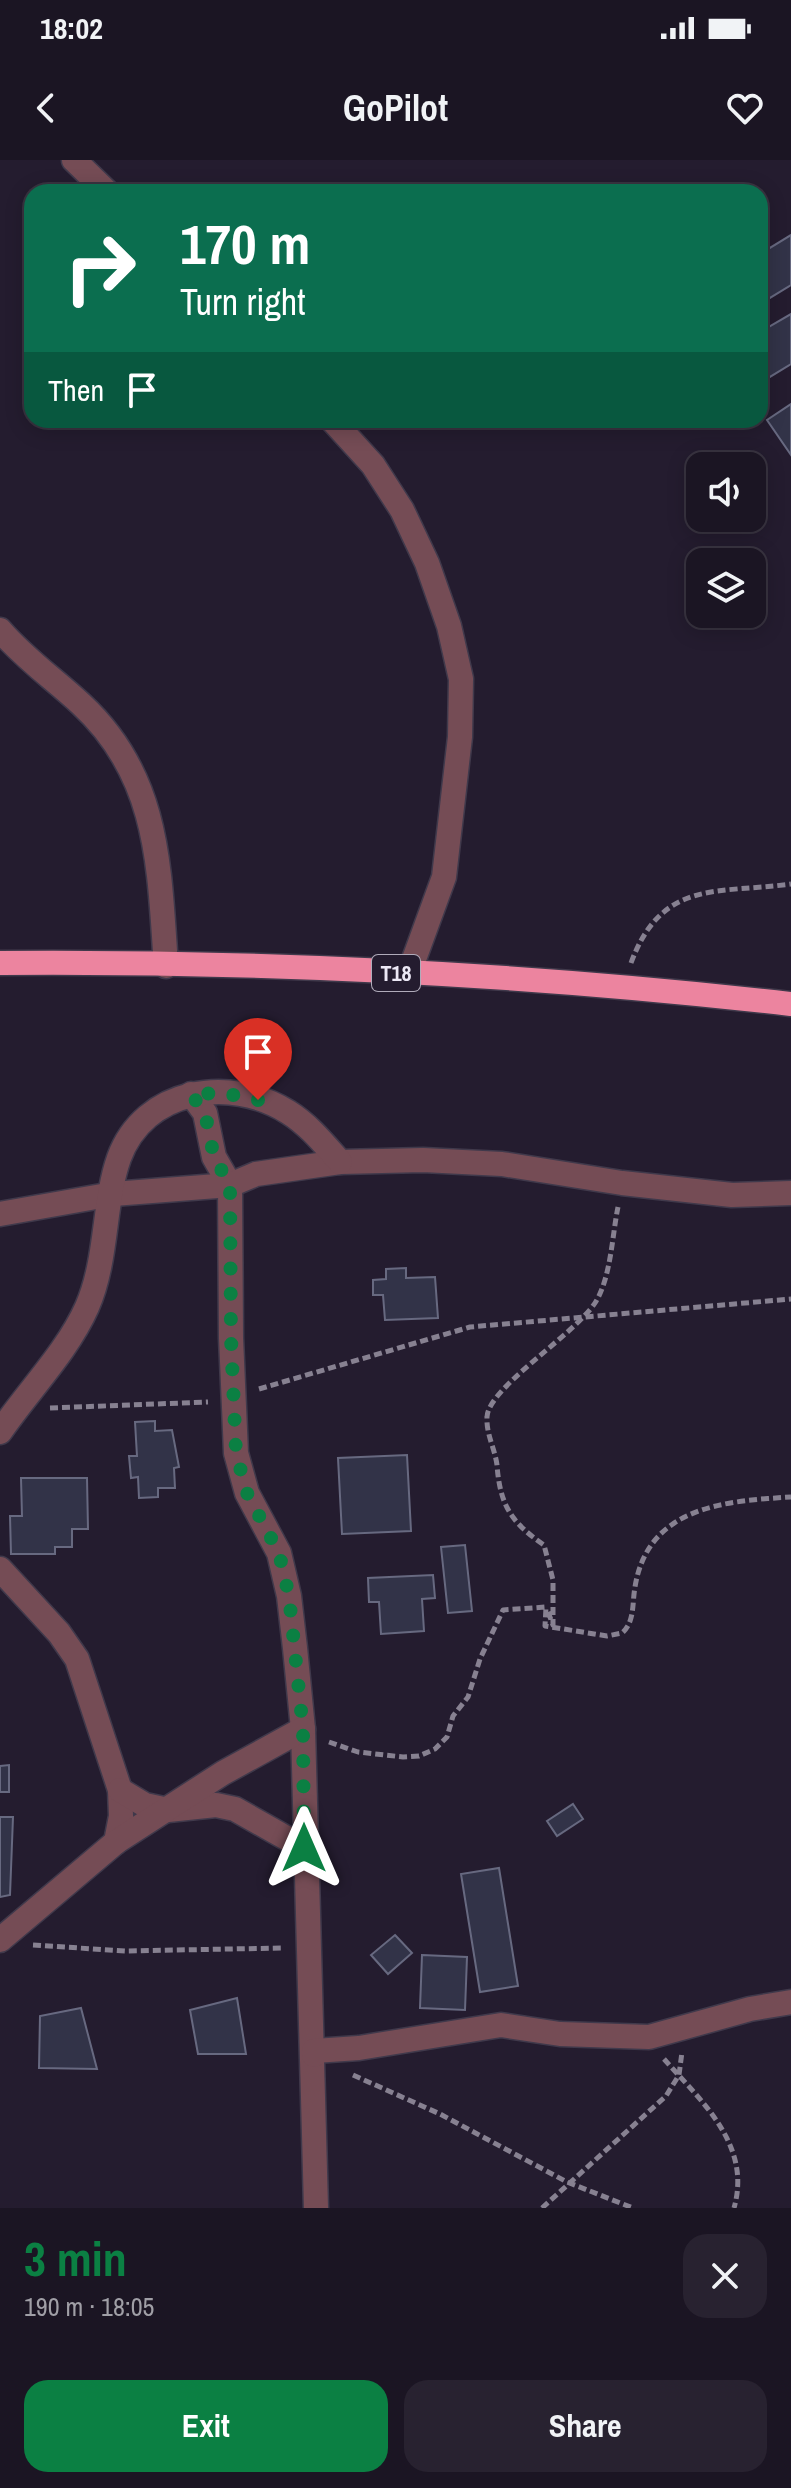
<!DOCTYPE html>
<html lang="en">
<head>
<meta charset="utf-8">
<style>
  :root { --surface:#1b1523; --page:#282230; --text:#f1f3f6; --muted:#a09fa6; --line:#393441; --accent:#0b8043 }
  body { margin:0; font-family:"Archivo Narrow",sans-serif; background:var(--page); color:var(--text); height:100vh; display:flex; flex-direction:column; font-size:30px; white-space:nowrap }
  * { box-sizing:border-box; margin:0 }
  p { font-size:26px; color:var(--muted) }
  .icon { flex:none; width:44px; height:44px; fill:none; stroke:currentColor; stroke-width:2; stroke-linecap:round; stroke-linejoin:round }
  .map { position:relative; height:2048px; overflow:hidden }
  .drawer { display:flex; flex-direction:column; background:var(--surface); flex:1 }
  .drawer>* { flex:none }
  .guide { position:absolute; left:24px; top:24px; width:744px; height:244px; border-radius:24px; box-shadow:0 4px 20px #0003,0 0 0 2px var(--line); background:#0b6e4f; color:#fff; overflow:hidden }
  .fabs { position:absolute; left:686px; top:292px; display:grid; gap:16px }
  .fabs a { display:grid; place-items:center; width:80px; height:80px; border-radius:16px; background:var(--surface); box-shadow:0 4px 20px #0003,0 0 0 2px var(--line); font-size:40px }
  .pin { position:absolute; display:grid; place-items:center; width:68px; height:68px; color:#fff; margin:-82px -34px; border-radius:50% 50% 50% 0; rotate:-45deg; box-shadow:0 0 8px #0007 }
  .pin .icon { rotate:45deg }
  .me { position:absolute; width:88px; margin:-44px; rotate:0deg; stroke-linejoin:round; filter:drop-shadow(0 0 6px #0008) }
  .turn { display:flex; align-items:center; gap:28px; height:168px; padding:0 24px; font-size:36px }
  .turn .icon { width:104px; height:104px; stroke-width:2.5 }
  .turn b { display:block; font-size:56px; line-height:68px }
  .then { display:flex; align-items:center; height:76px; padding:0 24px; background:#0003; gap:16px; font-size:30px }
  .round { display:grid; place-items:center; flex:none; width:84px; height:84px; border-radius:24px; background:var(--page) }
  .summary { display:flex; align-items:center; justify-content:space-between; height:136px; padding:0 24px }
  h1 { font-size:48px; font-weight:700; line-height:60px; color:var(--accent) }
  .cta { display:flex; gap:16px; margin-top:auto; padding:16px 24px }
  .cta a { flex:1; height:92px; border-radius:24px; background:var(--accent); color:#fff; font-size:32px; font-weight:700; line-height:92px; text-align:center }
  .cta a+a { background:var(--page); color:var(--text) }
  .status { display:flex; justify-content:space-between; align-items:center; height:56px; padding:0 40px; background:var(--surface); direction:ltr }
  .status svg { height:22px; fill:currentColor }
  header { display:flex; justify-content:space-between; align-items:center; height:104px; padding:0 24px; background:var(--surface); font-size:36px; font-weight:700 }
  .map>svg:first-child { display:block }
  .building { fill:#323348; stroke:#676980; stroke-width:2 }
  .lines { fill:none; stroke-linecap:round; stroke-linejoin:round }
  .street-casing { stroke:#40394b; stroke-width:27 }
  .highway-casing { stroke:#40394b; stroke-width:27 }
  .path { stroke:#878191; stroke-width:5; stroke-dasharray:8 4; stroke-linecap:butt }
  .street { stroke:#754c55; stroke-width:24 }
  .highway { stroke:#ec849f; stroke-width:24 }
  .route { stroke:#0b8043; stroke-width:14; stroke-dasharray:0 25.2 }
  .labels { text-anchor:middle; stroke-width:6; stroke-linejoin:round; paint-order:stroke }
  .shield { fill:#241c2f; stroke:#b0abba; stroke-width:2 }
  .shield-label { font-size:22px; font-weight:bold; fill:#ece8f5 }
</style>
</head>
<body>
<div class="status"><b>18:02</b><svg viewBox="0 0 49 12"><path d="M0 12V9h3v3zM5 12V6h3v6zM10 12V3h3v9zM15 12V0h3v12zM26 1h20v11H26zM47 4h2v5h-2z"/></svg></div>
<header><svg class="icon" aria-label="back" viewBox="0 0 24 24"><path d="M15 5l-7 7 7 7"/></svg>GoPilot<svg class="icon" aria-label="heart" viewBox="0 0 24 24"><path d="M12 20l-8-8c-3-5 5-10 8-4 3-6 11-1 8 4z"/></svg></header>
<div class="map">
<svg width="791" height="2048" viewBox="0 0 791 2048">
  <rect width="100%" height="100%" fill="#241c2f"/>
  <!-- building -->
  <g class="building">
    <polygon points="791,75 791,125 760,144 760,94"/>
    <polygon points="791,154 791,204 760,223 760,172"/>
    <polygon points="791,244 791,295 767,260"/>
    <polygon points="406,1108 406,1118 435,1117 438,1158 385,1160 383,1135 373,1135 373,1120 386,1119 386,1109"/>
    <polygon points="155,1261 155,1271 172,1270 179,1307 174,1308 175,1328 158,1328 158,1337 139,1338 138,1317 131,1318 129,1296 137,1296 135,1262"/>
    <polygon points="407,1295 411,1371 342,1374 338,1298"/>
    <polygon points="21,1318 87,1318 88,1369 72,1369 72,1387 55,1387 55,1394 11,1394 10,1356 22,1356"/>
    <polygon points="465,1385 472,1451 448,1453 441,1387"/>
    <polygon points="433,1415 435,1438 422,1439 424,1471 381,1474 379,1442 369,1442 368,1418"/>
    <polygon points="9,1605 9,1632 0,1632 0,1606"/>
    <polygon points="573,1644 583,1659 557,1676 547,1661"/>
    <polygon points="0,1657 13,1657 10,1735 0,1737"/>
    <polygon points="499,1708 518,1826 480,1832 461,1714"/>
    <polygon points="395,1775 412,1793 388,1814 371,1795"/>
    <polygon points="422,1795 467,1797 465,1850 420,1848"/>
    <polygon points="237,1838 246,1894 198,1894 190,1850"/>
    <polygon points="81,1848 97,1909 39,1908 40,1856"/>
  </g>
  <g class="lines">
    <!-- street casing -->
    <g class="street-casing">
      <g id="street">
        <polyline points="74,0 107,32"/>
        <polyline points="332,260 373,305 402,350 427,403 449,466 461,519 460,577 444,717 409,813"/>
        <path d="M 0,470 C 25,499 54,519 81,544 C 160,617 159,708 166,806"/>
        <polyline points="191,934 205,953 214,997 230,1025 231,1178 236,1293 247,1333 279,1393 289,1436 295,1488 303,1569 316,2048"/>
        <polyline points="0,1054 113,1034 230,1025 256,1014 340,1002 423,1000 502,1004 622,1023 732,1035 791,1033"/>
        <path d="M 0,1272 C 28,1231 67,1192 87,1147 C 108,1099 103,1043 119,998 C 144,929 229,915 288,952 C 309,965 324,984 340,1002"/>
        <polyline points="0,1409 59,1473 77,1499 120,1630 121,1656 116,1682"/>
        <polyline points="120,1630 145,1645 168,1650 216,1645 235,1649 304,1688"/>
        <polyline points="0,1780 116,1682 223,1613 303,1569"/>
        <polyline points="314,1895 314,1891 359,1888 501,1865 560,1874 649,1877 750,1849 791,1842"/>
      </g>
    </g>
    <!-- highway casing -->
    <g class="highway-casing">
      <path id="highway" d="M 0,803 C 263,801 529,814 791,844"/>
    </g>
    <!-- path -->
    <g class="path">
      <path d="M 631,803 C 662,719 717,734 791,724"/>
      <polyline points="259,1229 470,1167 791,1139"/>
      <polyline points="50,1248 208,1242"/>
      <path d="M 548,1452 L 553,1465 L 553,1420 L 544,1385 C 512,1363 500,1346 497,1305 C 495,1289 486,1274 487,1257 C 488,1228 574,1175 595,1143 C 611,1118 612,1076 618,1047"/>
      <path d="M 329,1582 L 358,1592 L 403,1597 L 419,1596 L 435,1589 L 447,1577 L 453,1556 L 468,1537 L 480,1499 L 503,1450 L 546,1447 L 545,1466 L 607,1476 L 622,1473 C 635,1462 632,1443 635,1427 C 648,1347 723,1341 791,1337"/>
      <polyline points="33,1785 125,1791 282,1788"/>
      <path d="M 664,1899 C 702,1942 752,1985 734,2048"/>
      <polyline points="353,1915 440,1954 567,2022 633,2048"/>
      <polyline points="542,2048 666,1936 679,1915 682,1892"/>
    </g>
    <!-- street -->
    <use href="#street" class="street"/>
    <!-- highway -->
    <use href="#highway" class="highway"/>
  </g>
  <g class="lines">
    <!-- route -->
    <polyline class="route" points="258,940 223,933 191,934 205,953 214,997 230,1025 231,1178 236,1293 247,1333 279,1393 289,1436 303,1569 304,1688"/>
  </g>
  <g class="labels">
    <!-- shield labels -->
    <rect class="shield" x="372" y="795" width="48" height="36" rx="6"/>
    <g class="shield-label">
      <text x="396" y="821">T18</text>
    </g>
  </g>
</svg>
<div class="fabs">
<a><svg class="icon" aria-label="sound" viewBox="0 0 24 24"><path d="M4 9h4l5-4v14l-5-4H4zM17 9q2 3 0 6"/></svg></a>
<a><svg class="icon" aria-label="layers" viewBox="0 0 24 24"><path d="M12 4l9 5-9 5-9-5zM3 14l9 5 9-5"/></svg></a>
</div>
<div class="pin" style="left:258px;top:940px;background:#d93025"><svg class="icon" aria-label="arrive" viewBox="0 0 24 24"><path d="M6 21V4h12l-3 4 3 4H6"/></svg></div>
<svg class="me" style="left:304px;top:1688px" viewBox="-20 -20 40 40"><path d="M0-17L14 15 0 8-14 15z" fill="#0b8043" stroke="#fff" stroke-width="4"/></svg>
<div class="guide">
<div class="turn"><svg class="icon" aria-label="right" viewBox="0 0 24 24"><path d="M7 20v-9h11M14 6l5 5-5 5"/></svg><div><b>170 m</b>Turn right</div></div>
<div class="then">Then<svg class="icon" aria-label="arrive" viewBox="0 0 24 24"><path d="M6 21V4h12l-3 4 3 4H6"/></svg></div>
</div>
</div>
<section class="drawer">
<div class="summary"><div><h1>3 min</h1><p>190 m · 18:05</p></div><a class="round"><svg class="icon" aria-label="close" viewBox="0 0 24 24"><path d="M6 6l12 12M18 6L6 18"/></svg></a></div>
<div class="cta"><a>Exit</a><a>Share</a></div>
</section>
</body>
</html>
